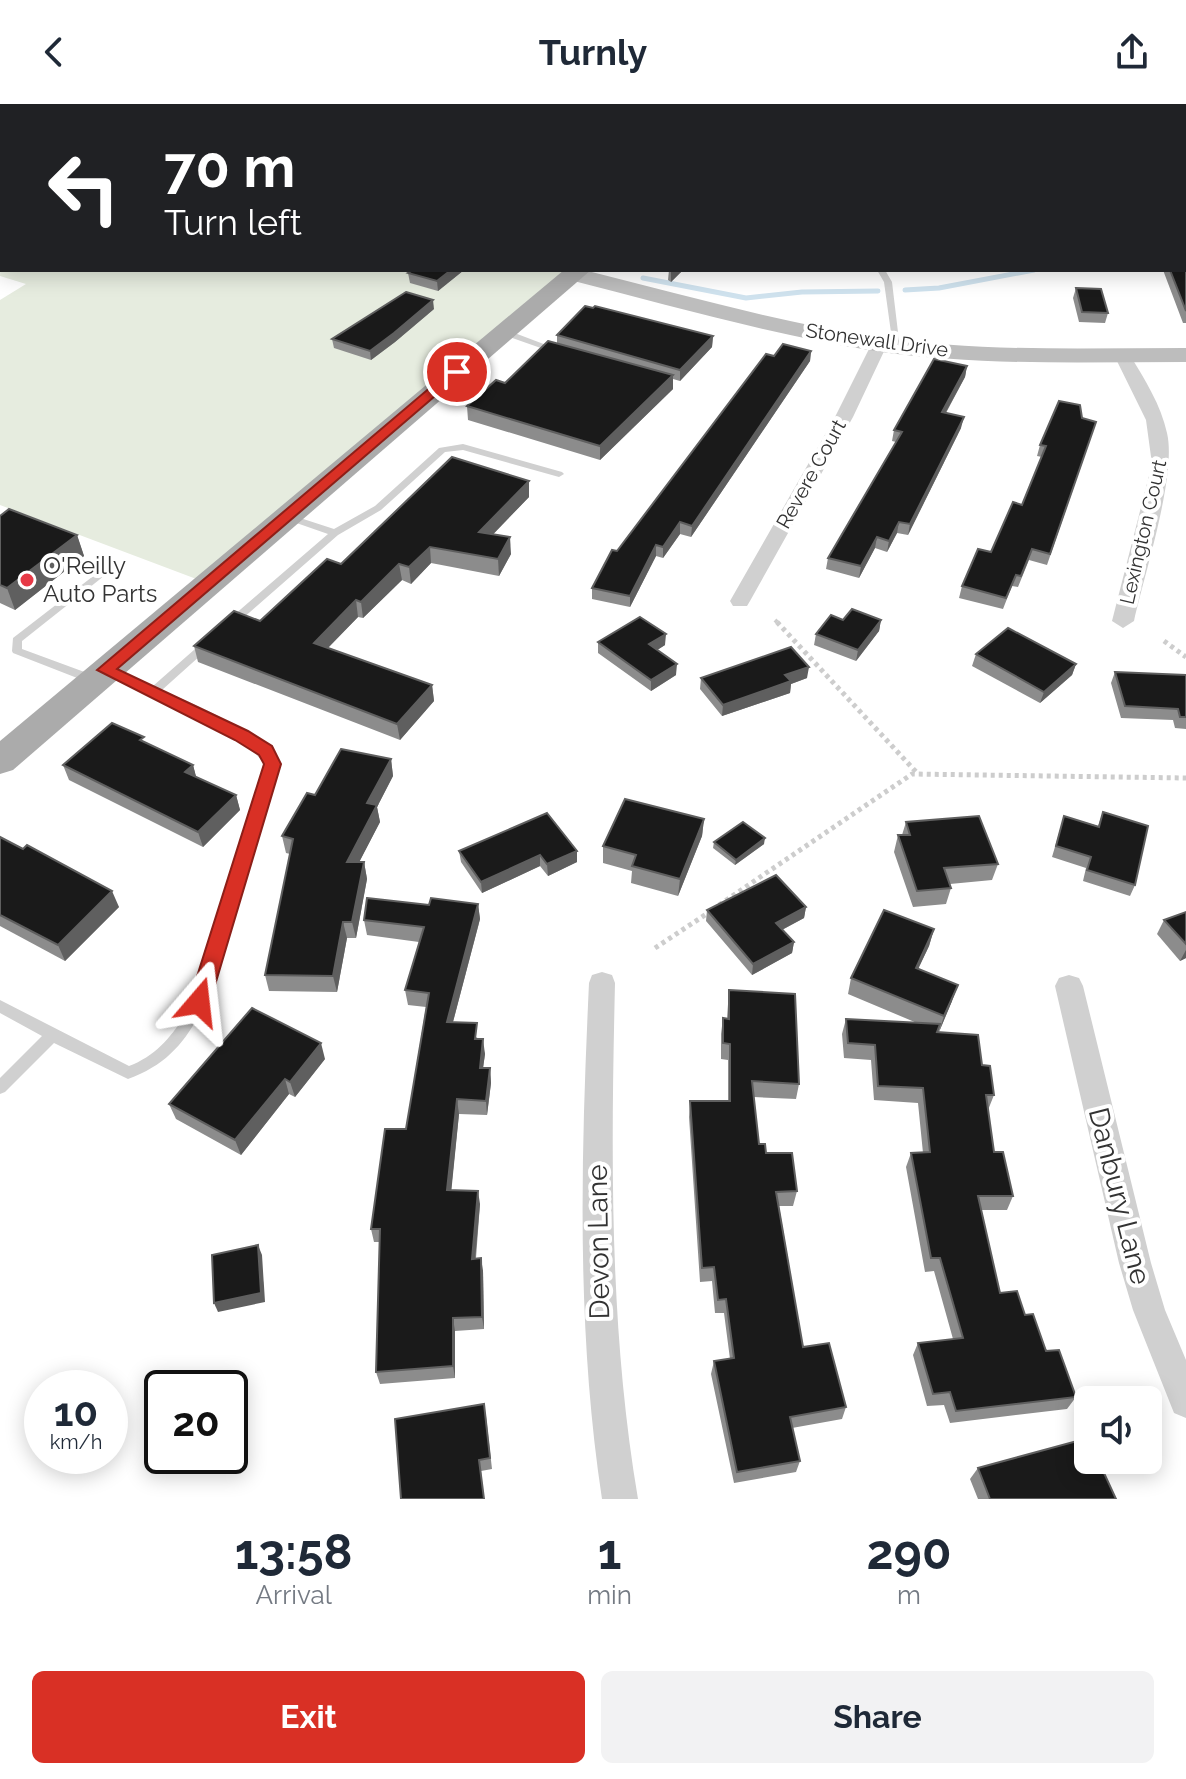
<!DOCTYPE html>
<html lang="en">
<head>
<meta charset="utf-8">
<style>
  :root { --surface:#fff; --page:#f2f2f3; --text:#1f2937; --muted:#747a83; --accent:#d93025 }
  body { margin:0; font-family:Raleway,sans-serif; background:var(--page); color:var(--text); height:100vh; display:flex; flex-direction:column; font-size:30px; white-space:nowrap }
  * { box-sizing:border-box; margin:0 }
  p { font-size:26px; color:var(--muted) }
  .icon { flex:none; width:44px; height:44px; fill:none; stroke:currentColor; stroke-width:2; stroke-linecap:round; stroke-linejoin:round }
  .map { position:relative; height:1395px; overflow:hidden }
  .sheet { display:flex; flex-direction:column; background:var(--surface); flex:1 }
  .sheet>* { flex:none }
  .hud { position:absolute; left:0px; top:0px; width:1186px; height:168px; box-shadow:0 4px 20px #0003; background:#202124; color:#fff; overflow:hidden }
  .fabs { position:absolute; left:1074px; top:1282px; display:grid; gap:16px }
  .fabs a { display:grid; place-items:center; width:88px; height:88px; border-radius:12px; background:var(--surface); box-shadow:0 4px 20px #0003; font-size:40px }
  .speed { position:absolute; left:24px; top:1266px; display:flex; gap:16px; font-size:40px; font-weight:700; text-align:center }
  .speed>* { display:grid; place-content:center; width:104px; height:104px; border-radius:50%; background:var(--surface); box-shadow:0 4px 20px #0003; line-height:1 }
  .speed small { font-size:20px; font-weight:400 }
  .speed .limit { border:4px solid #111; border-radius:12px; background:#fff; color:#111 }
  .pin { position:absolute; display:grid; place-items:center; width:68px; height:68px; color:#fff; margin:-34px; border:4px solid #fff; border-radius:50%; box-shadow:0 2px 8px #0007 }
  .me { position:absolute; width:88px; margin:-44px; rotate:17deg; stroke-linejoin:round; filter:drop-shadow(0 0 6px #0008) }
  .turn { display:flex; align-items:center; gap:28px; height:168px; padding:0 32px; font-size:36px }
  .turn .icon { width:104px; height:104px; stroke-width:2.5 }
  .turn b { display:block; font-size:56px; line-height:68px }
  .eta { display:flex; justify-content:space-evenly; align-items:center; height:136px; text-align:center }
  .eta b { font-size:48px; font-weight:700; line-height:56px }
  .action { display:flex; gap:16px; margin-top:auto; padding:16px 32px }
  .action a { flex:1; height:92px; border-radius:12px; background:var(--accent); color:#fff; font-size:32px; font-weight:700; line-height:92px; text-align:center }
  .action a+a { background:var(--page); color:var(--text) }
  header { display:flex; justify-content:space-between; align-items:center; height:104px; padding:0 32px; background:var(--surface); font-size:36px; font-weight:700 }
  .map>svg:first-child { display:block }
  .green { fill:#e6ecdf }
  .lines { fill:none; stroke-linecap:round; stroke-linejoin:round }
  .stream { stroke:#cfe2ee; stroke-width:5 }
  .path-far1 { stroke:#cdcdcd; stroke-width:4; stroke-dasharray:3 3; stroke-linecap:butt }
  .path { stroke:#cdcdcd; stroke-width:5; stroke-dasharray:4 4; stroke-linecap:butt }
  .lane { fill:#d0d0d0; fill-rule:evenodd }
  .street { fill:#d0d0d0; fill-rule:evenodd }
  .secondary { fill:#bdbdbd; fill-rule:evenodd }
  .primary { fill:#ababab; fill-rule:evenodd }
  .wall { fill:#8c8c8c }
  .shaded-wall { fill:#5f5f5f }
  .building { fill:#1a1a1a; stroke:#5f5f5f; stroke-width:2 }
  .route { fill:#d93025; stroke:#8d1f18; stroke-width:2 }
  .poi-dot { fill:#e63946; stroke:#fff; stroke-width:3 }
  .labels { text-anchor:middle; stroke-width:8; stroke-linejoin:round; paint-order:stroke }
  .far-street-label { font-size:20px; fill:#333; stroke:#fff }
  .poi-label { font-size:24px; fill:#333; stroke:#fff; text-anchor:start }
  .near-street-label { font-size:28px; fill:#333; stroke:#fff }
</style>
</head>
<body>
<header><svg class="icon" aria-label="back" viewBox="0 0 24 24"><path d="M15 5l-7 7 7 7"/></svg>Turnly<svg class="icon" aria-label="share" viewBox="0 0 24 24"><path d="M12 15V3M7 8l5-5 5 5M5 13v7h14v-7"/></svg></header>
<div class="map">
<svg width="1186" height="1395" viewBox="0 0 1186 1395">
  <rect width="100%" height="100%" fill="#fff"/>
  <!-- green -->
  <g class="green">
    <polygon points="773,0 1105,0 771,2"/>
    <polygon points="2,106 2,166 579,166 207,479 0,401 0,196 26,180 0,172"/>
  </g>
  <g class="lines">
    <!-- stream -->
    <g class="stream">
      <polyline points="643,174 746,194 802,188 878,187"/>
      <polyline points="905,186 939,184 1034,166"/>
    </g>
    <!-- path-far1 -->
    <polyline class="path-far1" points="775,516 779,520"/>
    <!-- path -->
    <g class="path">
      <polyline points="777,518 918,670"/>
      <polyline points="1164,537 1186,553"/>
      <polyline points="719,801 912,670 1186,674"/>
      <polyline points="655,844 711,807"/>
    </g>
    <!-- lane -->
    <g class="lane">
      <polygon points="38,0 47,0 50,2 41,2"/>
      <polygon points="665,0 676,0 680,2 669,2"/>
      <polygon points="719,0 726,0 724,2 717,2"/>
      <polygon points="1075,0 1089,0 1093,2 1079,2"/>
      <polygon points="1102,0 1108,0 1107,2 1101,2"/>
      <polygon points="877,166 885,166 892,178 900,245 893,243 884,178"/>
      <polygon points="501,226 507,226 562,247 555,249 501,230"/>
      <polygon points="463,340 562,368 564,370 559,373 463,346 445,348 381,406 338,431 234,522 226,522 225,520 226,518 328,430 285,415 285,411 291,411 334,425 375,402 439,344"/>
      <polygon points="105,463 109,464 109,468 22,537 22,545 98,573 99,576 98,579 90,579 13,549 12,547 13,534"/>
      <path d="M 207,537 L 211,538 L 212,540 L 211,542 L 162,586 C 202,604 252,623 278,660 L 206,898 C 187,936 169,960 128,975 L 54,939 L 5,988 L 0,990 L 0,974 L 42,932 L 0,909 L 0,896 L 129,962 C 159,951 178,925 192,898 L 266,661 C 231,619 152,590 102,569 L 101,566 L 106,562 L 110,563 L 153,582 L 203,538 Z"/>
    </g>
    <!-- street -->
    <g class="street">
      <polygon points="879,236 887,241 853,313 750,497 747,502 733,502 730,497 835,313 871,241"/>
      <path d="M 1122,246 L 1130,251 C 1145,276 1161,301 1167,329 C 1177,371 1144,471 1134,517 L 1123,524 L 1112,517 L 1152,360 L 1146,316 L 1114,251 Z"/>
      <path d="M 602,868 L 612,871 L 615,879 C 611,1052 609,1223 638,1395 L 602,1395 C 576,1223 581,1052 589,879 L 592,871 Z"/>
      <polygon points="1069,871 1079,874 1083,882 1151,1159 1165,1206 1186,1256 1186,1314 1174,1309 1133,1206 1119,1159 1055,882 1059,874"/>
    </g>
    <!-- secondary -->
    <path class="secondary" d="M 566,166 L 584,166 C 681,190 777,218 875,233 C 978,248 1083,244 1186,244 L 1186,258 C 1082,258 978,262 875,247 C 771,231 669,201 566,175 L 563,170 Z"/>
    <!-- primary -->
    <g class="primary">
      <polygon points="762,0 783,0 761,2"/>
      <polygon points="564,166 591,166 13,666 0,670 0,637"/>
    </g>
  </g>
  <!-- wall -->
  <g class="wall">
    <rect x="410" y="0" width="259" height="2"/>
    <polygon points="1186,134 1186,219 1183,219 1163,166 1184,166"/>
    <polygon points="413,166 464,166 438,187 410,179 408,169"/>
    <polygon points="669,166 683,166 671,178 668,176"/>
    <polygon points="1076,184 1108,209 1105,219 1079,218 1073,194"/>
    <polygon points="434,205 395,238 371,256 334,244 332,235"/>
    <polygon points="557,231 713,232 712,243 680,277 673,275 673,285 600,356 468,316 467,302 505,279 557,239"/>
    <polygon points="811,247 810,257 691,433 680,430 663,454 656,452 630,503 592,495 592,484 774,252"/>
    <polygon points="967,262 965,273 946,309 961,324 908,431 897,429 887,448 875,444 859,474 826,465 828,454 896,338 892,337 894,326"/>
    <polygon points="1082,314 1096,318 1047,461 1029,456 1018,483 1012,482 1003,505 959,494 962,482 991,448 1022,401 1042,353 1037,352 1040,341"/>
    <polygon points="529,377 529,393 493,430 511,450 499,472 431,459 411,480 402,476 363,514 358,513 328,544 432,581 434,597 400,636 198,558 194,542 260,517 341,460"/>
    <polygon points="0,412 77,431 84,452 15,506 0,499"/>
    <polygon points="843,516 881,516 879,527 856,557 814,541 816,530"/>
    <polygon points="598,538 665,541 657,546 676,571 651,587 598,549"/>
    <polygon points="976,550 1076,560 1072,571 1040,599 972,562"/>
    <polygon points="1115,568 1186,571 1186,625 1175,624 1173,616 1121,614 1111,579"/>
    <polygon points="701,574 807,574 791,580 790,589 722,612 700,585"/>
    <polygon points="146,639 193,661 196,673 236,691 240,706 203,743 69,676 63,661"/>
    <polygon points="391,655 393,672 377,703 380,718 359,758 364,758 367,775 356,834 347,834 337,888 269,887 265,871 290,750 286,749 282,732 315,691"/>
    <polygon points="1103,708 1135,781 1130,792 1083,777 1086,764 1052,753 1064,712 1098,722"/>
    <polygon points="547,709 577,758 548,772 540,762 482,789 461,758 459,747"/>
    <polygon points="704,715 702,732 678,792 631,779 632,767 603,759 603,742"/>
    <polygon points="906,718 998,760 992,776 950,780 951,784 946,800 913,803 894,748 898,731 902,731"/>
    <polygon points="0,733 119,803 65,857 0,822"/>
    <polygon points="714,738 764,740 735,761 713,744"/>
    <polygon points="478,800 480,815 453,918 479,935 485,950 483,964 490,964 491,979 487,1011 459,1010 451,1086 480,1100 476,1154 483,1167 484,1225 455,1227 455,1274 380,1280 376,1268 380,1138 374,1138 371,1125 406,1025 426,903 408,901 405,886 419,838 367,831 364,816 429,801"/>
    <polygon points="806,803 804,814 782,826 794,838 792,849 752,871 706,817 707,806"/>
    <polygon points="1186,808 1186,854 1180,857 1157,830 1164,816"/>
    <polygon points="934,825 929,842 918,865 952,897 939,928 982,961 994,991 988,1006 994,1048 1013,1092 1007,1106 981,1106 1000,1189 1025,1211 1076,1293 1067,1305 950,1319 944,1301 927,1302 913,1251 918,1239 953,1235 934,1167 925,1168 906,1063 911,1049 923,1049 918,999 874,996 871,956 844,954 842,930 846,915 917,919 848,890 851,874"/>
    <polygon points="729,886 799,980 796,995 754,993 759,1040 797,1087 793,1102 779,1102 803,1243 846,1303 842,1315 792,1324 800,1357 796,1368 734,1379 711,1270 714,1257 730,1255 724,1209 715,1209 712,1177 700,1178 689,1013 690,997 728,997 728,956 721,955 721,930 723,914 727,914"/>
    <polygon points="325,955 295,993 289,990 241,1051 176,1015 169,1000"/>
    <polygon points="486,1312 492,1365 481,1367 484,1395 401,1395"/>
    <polygon points="978,1364 1116,1395 978,1395 970,1375"/>
  </g>
  <!-- shaded-wall -->
  <g class="shaded-wall">
    <polygon points="655,0 669,0 669,2 652,2"/>
    <polygon points="451,166 464,166 438,187 437,177"/>
    <polygon points="671,166 683,166 671,178"/>
    <polygon points="433,196 434,205 395,238 371,256 370,247"/>
    <polygon points="713,232 712,243 680,277 680,266"/>
    <polygon points="811,247 810,257 691,433 692,422"/>
    <polygon points="967,262 965,273 940,319 942,308"/>
    <polygon points="673,271 673,285 600,356 600,342"/>
    <polygon points="964,313 961,324 908,431 910,420"/>
    <polygon points="529,377 529,393 480,444 479,428"/>
    <polygon points="680,418 680,430 663,454 663,443"/>
    <polygon points="899,418 897,429 887,448 889,437"/>
    <polygon points="77,431 84,452 15,506 7,484"/>
    <polygon points="510,433 511,450 499,472 498,455"/>
    <polygon points="877,433 875,444 859,474 861,462"/>
    <polygon points="656,441 656,452 630,503 630,492"/>
    <polygon points="430,443 431,459 411,480 409,463"/>
    <polygon points="399,460 402,476 363,514 361,498"/>
    <polygon points="356,496 358,513 317,555 314,539"/>
    <polygon points="881,516 879,527 856,557 858,546"/>
    <polygon points="666,530 665,541 648,552 649,540"/>
    <polygon points="677,560 676,571 651,587 651,576"/>
    <polygon points="1076,560 1072,571 1040,599 1044,588"/>
    <polygon points="809,563 807,574 791,580 790,589 722,612 723,601 785,571"/>
    <polygon points="432,581 434,597 400,636 397,620"/>
    <polygon points="391,655 393,672 377,703 380,718 351,774 347,758 367,699"/>
    <polygon points="193,661 197,676 185,668"/>
    <polygon points="236,691 240,706 203,743 198,728"/>
    <polygon points="704,715 702,732 678,792 680,775"/>
    <polygon points="765,734 764,740 735,761 736,756"/>
    <polygon points="577,747 577,758 548,772 547,760"/>
    <polygon points="540,751 540,762 482,789 481,778"/>
    <polygon points="364,758 367,775 356,834 352,818"/>
    <polygon points="112,787 119,803 65,857 58,841"/>
    <polygon points="478,800 480,815 449,933 447,918"/>
    <polygon points="806,803 804,814 774,830 776,819"/>
    <polygon points="343,818 347,834 337,888 333,872"/>
    <polygon points="934,825 929,842 911,880 916,864"/>
    <polygon points="794,838 792,849 752,871 753,860"/>
    <polygon points="1186,846 1186,854 1180,857"/>
    <polygon points="958,881 952,897 939,928 944,912"/>
    <polygon points="483,935 485,950 481,978 480,964"/>
    <polygon points="321,939 325,955 295,993 290,978"/>
    <polygon points="490,964 491,979 487,1011 486,997"/>
    <polygon points="285,975 289,990 241,1051 235,1036"/>
    <polygon points="457,995 459,1010 450,1100 447,1086"/>
    <polygon points="478,1087 480,1100 474,1168 472,1155"/>
    <polygon points="258,1141 262,1151 265,1198 218,1208 214,1199"/>
    <polygon points="481,1154 483,1167 484,1225 482,1213"/>
    <polygon points="453,1214 455,1227 455,1274 453,1262"/>
  </g>
  <!-- building -->
  <g class="building">
    <polygon points="464,0 655,0 652,2 474,2"/>
    <polygon points="1184,134 1186,134 1186,207 1170,166 1184,166"/>
    <polygon points="413,166 451,166 437,177 408,169"/>
    <polygon points="1076,184 1101,185 1108,209 1082,208"/>
    <polygon points="406,188 433,196 394,229 370,247 332,235"/>
    <polygon points="585,202 593,204 595,202 713,232 680,266 557,231"/>
    <polygon points="548,237 673,271 600,342 467,302 496,276 505,279"/>
    <polygon points="783,240 811,247 692,422 680,418 663,443 656,441 630,492 592,484 612,446 617,447 766,250 774,252"/>
    <polygon points="934,255 967,262 942,308 964,313 910,420 899,418 889,437 877,433 861,462 828,454 902,328 894,326"/>
    <polygon points="1059,297 1080,301 1082,314 1096,318 1050,450 1032,445 1021,472 1016,471 1006,494 962,482 978,445 991,448 1013,398 1022,401 1046,342 1040,341"/>
    <polygon points="452,353 529,377 479,428 510,433 498,455 430,443 409,463 399,460 361,498 356,496 314,539 432,581 397,620 194,542 234,507 260,517 327,455 341,460"/>
    <polygon points="9,405 77,431 7,484 0,481 0,412"/>
    <polygon points="852,505 881,516 858,546 816,530 831,511 843,516"/>
    <polygon points="640,513 666,530 649,540 677,560 651,576 598,538"/>
    <polygon points="1008,524 1076,560 1044,588 976,550"/>
    <polygon points="791,543 809,563 785,571 791,577 723,601 701,574"/>
    <polygon points="1115,568 1186,571 1186,613 1180,613 1178,605 1125,602"/>
    <polygon points="112,619 144,633 140,636 193,661 185,668 236,691 198,728 63,661"/>
    <polygon points="341,645 391,655 367,699 377,701 347,758 364,758 352,818 343,818 333,872 265,871 293,735 282,732 307,689 315,691"/>
    <polygon points="625,695 704,715 680,775 632,762 636,751 603,742"/>
    <polygon points="1103,708 1148,722 1135,781 1087,766 1091,753 1056,742 1064,712 1099,723"/>
    <polygon points="547,709 577,747 547,760 540,751 481,778 459,747"/>
    <polygon points="979,712 998,760 944,764 951,784 917,787 898,731 910,731 906,718"/>
    <polygon points="743,718 765,734 736,756 714,738"/>
    <polygon points="0,733 23,745 27,741 112,787 58,841 0,811"/>
    <polygon points="776,771 806,803 776,819 794,838 753,860 707,806"/>
    <polygon points="367,794 429,801 431,794 478,800 447,918 477,919 475,935 483,935 480,964 490,964 486,997 457,995 447,1086 478,1087 472,1155 481,1154 482,1213 453,1214 453,1262 376,1268 380,1125 371,1125 385,1025 406,1025 429,889 405,886 424,823 364,816"/>
    <polygon points="884,806 934,825 916,864 958,881 944,912 851,874"/>
    <polygon points="1186,808 1186,840 1164,816"/>
    <polygon points="729,886 795,890 799,980 752,977 759,1040 765,1040 766,1049 792,1049 797,1087 776,1088 803,1243 829,1239 846,1303 790,1313 800,1357 737,1368 714,1257 734,1254 726,1195 718,1196 714,1163 702,1164 690,997 730,997 730,940 723,939 723,914 729,915"/>
    <polygon points="252,904 321,939 290,978 285,975 235,1036 169,1000"/>
    <polygon points="846,915 940,920 937,928 978,931 982,961 990,962 994,991 986,991 994,1048 1003,1048 1013,1092 978,1092 1000,1189 1017,1187 1025,1211 1033,1210 1046,1247 1059,1246 1076,1293 956,1307 950,1288 933,1290 918,1239 963,1234 940,1154 931,1154 911,1049 930,1048 923,984 878,982 875,941 848,939"/>
    <polygon points="258,1141 261,1189 214,1199 212,1151"/>
    <polygon points="484,1300 490,1354 479,1356 484,1395 401,1395 395,1315"/>
    <polygon points="1088,1334 1088,1356 1098,1356 1116,1395 990,1395 978,1364"/>
  </g>
  <!-- route -->
  <polygon class="route" points="452,265 463,268 117,565 248,627 272,642 281,660 210,898 207,904 199,906 192,904 189,898 264,660 259,651 235,636 97,566"/>
  <!-- markers -->
  <circle class="poi-dot" cx="27" cy="476" r="8"/>
  <g class="labels">
    <!-- far-street labels -->
    <g class="far-street-label">
      <text transform="translate(877 236) rotate(8)" y="7">Stonewall Drive</text>
      <text transform="translate(811 370) rotate(-61)" y="7">Revere Court</text>
      <text transform="translate(1143 428) rotate(-77)" y="7">Lexington Court</text>
    </g>
    <!-- poi labels -->
    <g class="poi-label">
      <text x="43" y="470">O'Reilly<tspan x="43" dy="28">Auto Parts</tspan></text>
    </g>
    <!-- near-street labels -->
    <g class="near-street-label">
      <text transform="translate(1120 1092) rotate(76)" y="10">Danbury Lane</text>
      <text transform="translate(598 1138) rotate(-91)" y="10">Devon Lane</text>
    </g>
  </g>
</svg>
<div class="fabs">
<a><svg class="icon" aria-label="sound" viewBox="0 0 24 24"><path d="M4 9h4l5-4v14l-5-4H4zM17 9q2 3 0 6"/></svg></a>
</div>
<div class="speed"><div>10<small>km/h</small></div><div class="limit">20</div></div>
<div class="pin" style="left:457px;top:268px;background:#d93025"><svg class="icon" aria-label="arrive" viewBox="0 0 24 24"><path d="M6 21V4h12l-3 4 3 4H6"/></svg></div>
<svg class="me" style="left:199px;top:898px" viewBox="-20 -20 40 40"><path d="M0-17L14 15 0 8-14 15z" fill="#d93025" stroke="#fff" stroke-width="4"/></svg>
<div class="hud">
<div class="turn"><svg class="icon" aria-label="left" viewBox="0 0 24 24"><path d="M17 20v-9H6M10 6l-5 5 5 5"/></svg><div><b>70 m</b>Turn left</div></div>
</div>
</div>
<section class="sheet">
<div class="eta">
<div><b>13:58</b><p>Arrival</p></div>
<div><b>1</b><p>min</p></div>
<div><b>290</b><p>m</p></div>
</div>
<div class="action"><a>Exit</a><a>Share</a></div>
</section>
</body>
</html>
